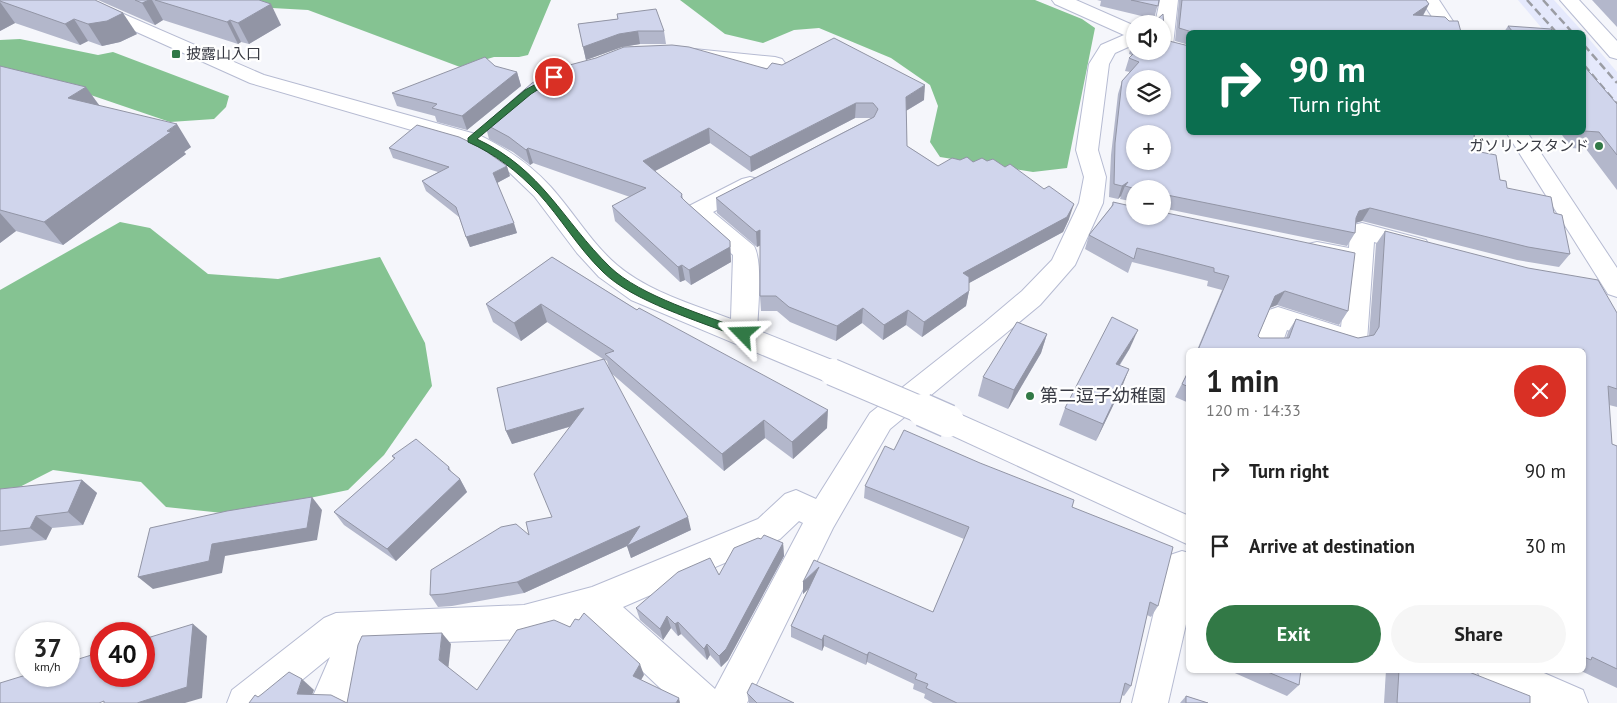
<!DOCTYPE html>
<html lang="en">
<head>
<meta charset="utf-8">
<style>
  :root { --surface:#fff; --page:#f6f6f6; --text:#222; --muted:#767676; --accent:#327946 }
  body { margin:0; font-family:"PT Sans","Noto Sans JP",sans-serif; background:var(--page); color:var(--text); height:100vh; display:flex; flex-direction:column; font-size:19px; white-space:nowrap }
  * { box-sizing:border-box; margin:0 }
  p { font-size:16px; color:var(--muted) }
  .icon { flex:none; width:28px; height:28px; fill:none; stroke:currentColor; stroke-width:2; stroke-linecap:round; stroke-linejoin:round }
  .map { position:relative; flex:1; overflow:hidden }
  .side { position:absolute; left:1186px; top:348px; width:400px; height:325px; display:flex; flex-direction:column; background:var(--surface); border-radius:8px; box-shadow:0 1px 4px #0004 }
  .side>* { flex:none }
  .banner { position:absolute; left:1186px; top:30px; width:400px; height:105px; border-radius:8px; box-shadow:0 1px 4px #0004; background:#0b6e4f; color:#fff; overflow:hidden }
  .fabs { position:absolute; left:1126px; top:15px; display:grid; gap:10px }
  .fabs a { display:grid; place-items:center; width:45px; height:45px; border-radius:50%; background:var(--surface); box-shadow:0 1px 4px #0004; font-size:25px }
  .speed { position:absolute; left:15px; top:622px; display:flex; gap:10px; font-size:25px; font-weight:700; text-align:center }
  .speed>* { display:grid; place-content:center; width:65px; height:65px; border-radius:50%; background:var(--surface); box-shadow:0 1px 4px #0004; line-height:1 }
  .speed small { font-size:12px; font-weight:400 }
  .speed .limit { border:8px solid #d22; background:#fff; color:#111 }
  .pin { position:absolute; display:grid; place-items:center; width:42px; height:42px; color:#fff; margin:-21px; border:2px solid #fff; border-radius:50%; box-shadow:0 1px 5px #0007 }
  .me { position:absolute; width:55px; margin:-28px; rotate:292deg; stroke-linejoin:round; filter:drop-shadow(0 0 4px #0008) }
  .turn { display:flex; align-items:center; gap:18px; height:105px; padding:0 20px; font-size:22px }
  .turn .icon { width:65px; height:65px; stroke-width:2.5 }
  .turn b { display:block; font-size:35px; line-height:42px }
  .round { display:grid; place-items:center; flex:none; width:52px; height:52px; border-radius:26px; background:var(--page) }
  .head { display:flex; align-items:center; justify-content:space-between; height:85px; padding:0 20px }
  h1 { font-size:30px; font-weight:700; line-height:38px }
  .button { display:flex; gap:10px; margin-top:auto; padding:10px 20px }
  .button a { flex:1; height:58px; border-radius:30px; background:var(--accent); color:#fff; font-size:20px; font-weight:700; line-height:58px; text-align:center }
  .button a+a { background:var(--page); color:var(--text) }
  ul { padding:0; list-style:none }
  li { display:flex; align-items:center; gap:15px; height:75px; padding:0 20px }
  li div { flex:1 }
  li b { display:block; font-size:19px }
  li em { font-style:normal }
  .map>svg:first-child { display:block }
  .built { fill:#e5e9fc }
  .forest { fill:#85c392 }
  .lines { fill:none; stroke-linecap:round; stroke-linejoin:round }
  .minor-casing { stroke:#b6bbd2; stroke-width:2 }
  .major-casing { stroke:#b6bbd2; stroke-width:2 }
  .minor { fill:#fff; fill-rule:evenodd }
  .major { fill:#fff; fill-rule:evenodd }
  .rail { stroke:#9b9da4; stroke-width:2.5; stroke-dasharray:8 4; stroke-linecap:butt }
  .minor-bridge-far1-casing { stroke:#b6bbd2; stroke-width:28; stroke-linecap:butt }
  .minor-bridge-casing { stroke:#b6bbd2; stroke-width:35; stroke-linecap:butt }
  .minor-bridge-far1 { stroke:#fff; stroke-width:26 }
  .minor-bridge { stroke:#fff; stroke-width:32 }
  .wall { fill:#b3b7cb; fill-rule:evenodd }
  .shaded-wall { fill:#9295a5 }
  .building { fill:#d0d5ec; stroke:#9295a5; fill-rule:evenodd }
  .route { fill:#327946; stroke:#204f2e }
  .poi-dot { fill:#327946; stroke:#fff; stroke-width:2 }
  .labels { text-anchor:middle; stroke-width:4.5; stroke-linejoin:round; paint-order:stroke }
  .far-poi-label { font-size:15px; fill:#393b44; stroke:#fff; text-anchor:start }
  .poi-label { font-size:18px; fill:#393b44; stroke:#fff; text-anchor:start }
</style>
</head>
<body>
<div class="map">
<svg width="1617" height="703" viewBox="0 0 1617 703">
  <rect width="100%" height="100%" fill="#f5f6fb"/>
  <!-- built -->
  <g class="built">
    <polygon points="1518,0 1554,0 1583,32 1545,32"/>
    <polygon points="1584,33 1617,72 1617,118 1584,78"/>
  </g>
  <!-- forest -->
  <g class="forest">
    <polygon points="213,0 551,0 528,55 519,57 494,57 460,67 308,10 215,5"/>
    <polygon points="680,0 1035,0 1082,19 1095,28 1067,168 1033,172 940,157 930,142 938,106 930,85 891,58 819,28 794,30 763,43 725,34"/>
    <polygon points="20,39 98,55 113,52 229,96 226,107 214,119 170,122 76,90 0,75 0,40"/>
    <polygon points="120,222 150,228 208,274 278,279 380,257 425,343 432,386 384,455 348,490 232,514 166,507 141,482 53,470 0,497 0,290"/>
  </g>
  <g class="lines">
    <!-- minor casing -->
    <g class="minor-casing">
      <g id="minor">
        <path d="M 1052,0 L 1076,0 L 1135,26 L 1135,44 L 1115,53 L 1109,64 L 1098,150 L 1106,177 L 1103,203 L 1075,265 L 1040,305 L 890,429 L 833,528 L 747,703 L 676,703 L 589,621 L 524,639 L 371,645 L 347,703 L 310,703 L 330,657 L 274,703 L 227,703 L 232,690 L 324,618 L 336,613 L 524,605 L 592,587 L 758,519 L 785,494 L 796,490 L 816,499 L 870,413 L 984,323 L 1022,291 L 1052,260 L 1079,203 L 1084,177 L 1076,150 L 1089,64 L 1101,45 L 1124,35 L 1055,4 ZM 799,521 L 803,523 L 715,689 L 623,607 L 780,539 Z"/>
        <polygon points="1160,0 1178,0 1173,45 1170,49 1163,51 1162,24 1155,24"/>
        <path d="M 96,2 L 264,75 L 479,135 C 506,148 530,164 550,186 C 573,211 591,243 617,265 C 649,292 692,304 731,319 L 733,255 L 689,216 L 685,211 L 689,206 L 742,179 L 750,177 L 758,179 L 761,184 L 758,189 L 713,212 L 754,246 C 763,262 758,310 757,330 L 842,364 L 846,372 L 842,380 L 832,383 L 822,380 L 631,300 L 599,277 L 577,253 L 534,196 L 509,172 L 484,155 L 463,145 L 250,83 L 90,11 L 87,7 L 90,3 Z"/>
        <polygon points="694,49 775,57 782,59 785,63 782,67 775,69 687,59 684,55 687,51"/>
        <polygon points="1362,223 1426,240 1429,246 1426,252 1417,254 1374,242 1367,341 1363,348 1349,350 1287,330 1280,350 1252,350 1269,310 1278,307 1341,327 1348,265 1308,256 1305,250 1308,244 1317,242 1349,248 1350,231 1353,225"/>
        <polygon points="948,409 1189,516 1189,545 938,429 933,421 938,413"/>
        <polygon points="1182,551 1189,553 1189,611 1168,703 1132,703 1165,566 1170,555"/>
        <polygon points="1477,670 1537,670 1583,690 1588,703 1528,703 1482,683"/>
      </g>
    </g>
    <!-- major casing -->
    <g class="major-casing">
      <g id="major">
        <polygon points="1421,0 1439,0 1460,32 1442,32"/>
        <polygon points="1560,0 1579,0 1617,41 1617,59 1610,57"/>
        <polygon points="1506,132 1527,132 1617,268 1617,297 1608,294"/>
      </g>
    </g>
    <!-- minor -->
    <use href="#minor" class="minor"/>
    <!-- major -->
    <use href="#major" class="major"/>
    <!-- rail -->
    <g class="rail">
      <polyline points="1527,0 1556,32"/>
      <polyline points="1543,0 1572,32"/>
      <polyline points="1584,45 1617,83"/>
      <polyline points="1584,65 1617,104"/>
    </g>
    <!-- minor-bridge-far1 casing -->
    <g class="minor-bridge-far1-casing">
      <polyline id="minor-bridge-far1" points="832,372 926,412"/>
    </g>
    <!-- minor-bridge casing -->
    <g class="minor-bridge-casing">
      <polyline id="minor-bridge" points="923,410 948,421"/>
    </g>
    <!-- minor-bridge-far1 -->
    <use href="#minor-bridge-far1" class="minor-bridge-far1"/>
    <!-- minor-bridge -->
    <use href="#minor-bridge" class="minor-bridge"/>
  </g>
  <!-- wall -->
  <g class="wall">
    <polygon points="0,0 137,34 120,42 102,46 88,41 80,45 15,23 0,31"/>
    <polygon points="98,0 259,0 281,25 249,44 241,42 238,44 163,20 155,25"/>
    <polygon points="1097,0 1159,0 1154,19 1100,6 1101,1"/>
    <polygon points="1179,0 1426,0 1429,4 1423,16 1461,32 1189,32 1189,45 1175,41"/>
    <polygon points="1592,0 1617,0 1617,27"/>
    <polygon points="617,14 664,31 666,44 640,44 622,47 586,60 578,24 618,19"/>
    <polygon points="1508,26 1554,32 1504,32"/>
    <polygon points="1135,39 1135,51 1162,51 1165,40 1475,151 1507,188 1554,213 1570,254 1559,267 1517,260 1362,221 1356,223 1355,233 1347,246 1162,208 1162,189 1135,189 1135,202 1120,199 1121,196 1118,199 1109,197 1111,155 1118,94 1122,81 1130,72 1125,71 1129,58 1132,55 1129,54 1132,42"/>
    <polygon points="0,66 100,106 191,147 184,152 186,154 63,245 16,231 0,243"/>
    <polygon points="1584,66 1617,104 1617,190 1586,149 1571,148 1560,132 1584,132"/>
    <polygon points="767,69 924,100 906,111 907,146 938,166 960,160 973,162 1069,219 1063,232 969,283 969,291 966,306 922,337 906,325 883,340 862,323 836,341 790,322 777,311 761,311 760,296 760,245 757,247 717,213 716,198 871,118 855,118 751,172 710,143 655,171 682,194 683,199 686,202 730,241 731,262 691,285 685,280 680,282 615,221 612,206 630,197 533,163 530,165 513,152 489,139 485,124 555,73"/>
    <polygon points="517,72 521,86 467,130 437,122 435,116 397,106 392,93"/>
    <polygon points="389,148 510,176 497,183 517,233 470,247 459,217 426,191 422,181 438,172 393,158"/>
    <polygon points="1113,202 1348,311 1339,325 1277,305 1270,308 1258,336 1260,338 1286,338 1288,332 1296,319 1358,338 1369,336 1376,244 1385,231 1617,313 1617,407 1609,405 1612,444 1617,446 1617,688 1579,670 1584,670 1584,350 1197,350 1222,290 1207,286 1208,281 1132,262 1128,273 1085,249 1089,235 1111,207"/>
    <path d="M 552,257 L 827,428 L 793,459 L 765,438 L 724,471 L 611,373 L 691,530 L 631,558 L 627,546 L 524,593 L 452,606 L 438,607 L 430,595 L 529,535 L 552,517 L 569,427 L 512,444 L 506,431 L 603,359 L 547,322 L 521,341 L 493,322 L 486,304 ZM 604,359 L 607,361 L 609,368 Z"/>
    <polygon points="1047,334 1041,353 1008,409 978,396 983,377"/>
    <polygon points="1130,348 1120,365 1122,387 1096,441 1059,425 1065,408"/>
    <polygon points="1189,370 1189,403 1175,397"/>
    <polygon points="894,450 1072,507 1158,606 1151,617 1147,615 1131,686 1124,696 1122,695 1120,703 933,703 924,698 925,694 913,689 914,684 867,662 866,665 824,646 822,651 791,637 791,626 809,588 803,594 803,582 933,612 964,539 864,498 865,486"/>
    <polygon points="392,456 449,467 452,473 460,479 467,492 396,561 344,525 334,512 394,459"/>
    <polygon points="82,480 97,493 83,525 52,528 46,540 0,546 0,489"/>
    <polygon points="761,539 783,543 784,556 728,660 721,667 710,655 707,660 681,634 678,636 671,628 663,640 640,620 636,608 719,575"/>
    <polygon points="1189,620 1189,633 1186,632"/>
    <polygon points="1228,670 1301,670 1299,685 1287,696"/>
    <polygon points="1386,670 1464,670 1530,703 1384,703"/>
    <polygon points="747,693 794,703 749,703"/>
    <polygon points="1186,696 1208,703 1180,703"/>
  </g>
  <!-- shaded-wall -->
  <g class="shaded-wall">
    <polygon points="149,0 152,0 163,20 155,25 142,3"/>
    <polygon points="0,2 15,23 0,31"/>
    <polygon points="271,4 281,25 249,44 238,23"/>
    <polygon points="1429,4 1422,17 1413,15"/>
    <polygon points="123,13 137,34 120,42 102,46 88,24"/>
    <polygon points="74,19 88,41 80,45 65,24"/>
    <polygon points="230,20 241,42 238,44 227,22"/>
    <polygon points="638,31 640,44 622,47 586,60 583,47 619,34"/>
    <polygon points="517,72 521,86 467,130 462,116"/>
    <polygon points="925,85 924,100 904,112 906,97"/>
    <polygon points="86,87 102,109 68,98"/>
    <polygon points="856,103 855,118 751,172 750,157"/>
    <polygon points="177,124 191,147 184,152 186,154 63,245 44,222"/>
    <polygon points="709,128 710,143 645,176 643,161"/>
    <polygon points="528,148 533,163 530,165 526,150"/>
    <polygon points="507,166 510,176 497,183 493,173"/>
    <polygon points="1128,182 1125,186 1121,196 1118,199 1122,186"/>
    <polygon points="1074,204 1069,219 1063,232 960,288 963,273"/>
    <polygon points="1370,208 1362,221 1351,224 1359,211"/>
    <polygon points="0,213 16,231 0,243"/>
    <polygon points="514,223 517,233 470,247 466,237"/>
    <polygon points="760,230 761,245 757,247 756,232"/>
    <polygon points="730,241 731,262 691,285 689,270"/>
    <polygon points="682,265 685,280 680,282 678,267"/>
    <polygon points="969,291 966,306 922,337 924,322"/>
    <polygon points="1285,291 1277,305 1267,309 1275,296"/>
    <polygon points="541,304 547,322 521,341 514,323"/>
    <polygon points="863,308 862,323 836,341 837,326"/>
    <polygon points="908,310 906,325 883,340 884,325"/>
    <polygon points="1138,330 1130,348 1109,381 1116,364"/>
    <polygon points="1047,334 1041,353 1008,409 1014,390"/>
    <polygon points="1129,369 1122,387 1096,441 1103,424"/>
    <polygon points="584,408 588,421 512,444 506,431"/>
    <polygon points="828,410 827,428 793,459 792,442"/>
    <polygon points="764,420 765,438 724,471 722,454"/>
    <polygon points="460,479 467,492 396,561 387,549"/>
    <polygon points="82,480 97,493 83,525 68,512"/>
    <polygon points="312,497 322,510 317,540 225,556 222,573 153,589 138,577 212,544"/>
    <polygon points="36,516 52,528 46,540 30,528"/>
    <polygon points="688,517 691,530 631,558 627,546 524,593 517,582 640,526"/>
    <polygon points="783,543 784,556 728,660 721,667 719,656"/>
    <polygon points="819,567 819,579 803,594 803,582"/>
    <polygon points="667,616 671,628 663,640 660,629"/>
    <polygon points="678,622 681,634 678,636 675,624"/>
    <polygon points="193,624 207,636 202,698 185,703 137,703"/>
    <polygon points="442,633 451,644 448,671 439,660"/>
    <polygon points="824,635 824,646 822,651 822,640"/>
    <polygon points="707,644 710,655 707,660 704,649"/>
    <polygon points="869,652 867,662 866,665 867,655"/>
    <polygon points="640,664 644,675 637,687 633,676"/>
    <polygon points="302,679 314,690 309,703 297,694"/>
    <polygon points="679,698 680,703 676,703"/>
  </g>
  <!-- building -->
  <g class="building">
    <polygon points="0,0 95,0 123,13 107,21 88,24 74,19 65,24 0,1"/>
    <polygon points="135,0 149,0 142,3"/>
    <polygon points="155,0 259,0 271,4 238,23 230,20 227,22"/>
    <polygon points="1131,0 1159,0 1158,6"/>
    <polygon points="1182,0 1426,0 1429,4 1413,15 1445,17 1449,21 1458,21 1461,32 1192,32 1179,28"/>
    <polygon points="656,9 664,31 638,31 619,34 583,47 578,24 618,19 617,14"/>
    <path d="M 1163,14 L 1165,40 L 1189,46 L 1189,132 L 1474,132 L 1475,151 L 1496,155 L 1500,180 L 1506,181 L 1507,188 L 1551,197 L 1554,213 L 1562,215 L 1570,254 L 1528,247 L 1370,208 L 1359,211 L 1356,218 L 1355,233 L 1167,195 L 1165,201 L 1162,201 L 1162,189 L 1136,189 L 1125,186 L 1128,182 L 1122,186 L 1114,184 L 1115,143 L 1122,81 L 1139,62 L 1129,58 L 1136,51 L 1162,51 L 1162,24 L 1152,24 ZM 1135,79 L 1162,79 L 1162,106 L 1135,106 ZM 1135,134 L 1162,134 L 1162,161 L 1135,161 Z"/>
    <polygon points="1508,26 1551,29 1554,32 1513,32"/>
    <polygon points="834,38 925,85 906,97 907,146 938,166 952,158 960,160 967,157 973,162 982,158 987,161 993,159 1005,167 1010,164 1044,189 1049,186 1074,204 1067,217 963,273 969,277 969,291 924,322 908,310 884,325 863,308 837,326 789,307 776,296 760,296 760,230 756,232 716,198 874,117 878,109 873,103 856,103 750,157 709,128 643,161 682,194 681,197 686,202 730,241 730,247 689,270 682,265 678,267 612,206 646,188 528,148 526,150 509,137 485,124 532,83 552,72 555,73 562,67 596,58 624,47 672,45 689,47 767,69 772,63 782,65"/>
    <polygon points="485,57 495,66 517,72 462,116 432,108 437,104 392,93"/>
    <polygon points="0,66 86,87 68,98 177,124 167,131 171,132 44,222 0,210"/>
    <polygon points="1584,66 1617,104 1617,155 1599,132 1584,131"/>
    <polygon points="417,125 459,137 480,147 507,166 493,173 514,223 466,237 456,207 422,181 449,167 389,148"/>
    <polygon points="1113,202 1135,207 1135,216 1162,216 1162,212 1355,253 1348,311 1285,291 1275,296 1258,336 1260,338 1289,338 1296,319 1358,338 1374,335 1379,327 1385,231 1528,268 1598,280 1617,313 1617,389 1608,386 1612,444 1617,446 1617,669 1592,657 1591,660 1584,657 1584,350 1198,350 1229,276 1214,272 1214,268 1137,248 1134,259 1089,235 1113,205"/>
    <polygon points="552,257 637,310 639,308 828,410 792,442 764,420 722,454 605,354 614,351 541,304 514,323 486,304"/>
    <polygon points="1112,317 1138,330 1116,364 1129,369 1103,424 1065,408"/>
    <polygon points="1017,322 1047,334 1014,390 983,377"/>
    <polygon points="604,359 688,517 627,546 640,526 517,582 444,594 430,595 431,570 501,527 516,524 529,535 526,522 552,517 534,474 584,408 506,431 497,388"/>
    <polygon points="1189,370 1189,387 1182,384"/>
    <polygon points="904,430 980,463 1074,500 1072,507 1173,547 1158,606 1150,602 1131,686 1125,683 1120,703 957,703 926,688 928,684 915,679 917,674 869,652 867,655 824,635 822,640 791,626 819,567 803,582 814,560 933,612 969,527 865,486 885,446 894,450"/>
    <polygon points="416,439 449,467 448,469 460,479 387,549 334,512 395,458 392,456"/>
    <polygon points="82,480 68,512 36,516 30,528 0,531 0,489"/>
    <polygon points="312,497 307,528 212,544 209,561 138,577 150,528 227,511"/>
    <polygon points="764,535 783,543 726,649 719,656 707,644 704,649 678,622 675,624 667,616 660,629 636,608 678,572 710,558 719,575 734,548 758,538 761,539"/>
    <polygon points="584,613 640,664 633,676 679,698 676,703 347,703 358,645 362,636 442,633 439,660 477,690 517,630 554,620 570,627 575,619 579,620"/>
    <polygon points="193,624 187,687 137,703 104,703 104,701 99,703 0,703 0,683 26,675 26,676 69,676 69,662 101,652 101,676 144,676 144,639"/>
    <polygon points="1263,670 1301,670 1299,685"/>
    <polygon points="1399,670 1464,670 1530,696 1530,703 1397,703"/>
    <polygon points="289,672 302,679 297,694 331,695 347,703 249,703 255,695 258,697 262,694"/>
    <polygon points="752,683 794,703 757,703 747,693"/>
    <polygon points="1186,696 1208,703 1186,703"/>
  </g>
  <!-- route -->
  <path class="route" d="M 551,76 L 558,77 L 531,94 L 477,139 C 543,170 562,220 610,267 C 640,296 707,316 747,331 L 748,334 L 747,337 L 739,337 C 699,321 632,301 603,272 C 578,248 561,218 538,193 C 517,171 495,154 468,142 L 468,138 L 525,90 Z"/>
  <!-- markers -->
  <g class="poi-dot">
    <rect x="171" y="49" width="10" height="10" rx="2.5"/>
    <circle cx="1599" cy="146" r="5"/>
    <circle cx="1030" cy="396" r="5"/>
  </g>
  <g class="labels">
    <!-- far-poi labels -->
    <g class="far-poi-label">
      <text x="186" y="59">披露山入口</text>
      <text x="1589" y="151" text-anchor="end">ガソリンスタンド</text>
    </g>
    <!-- poi labels -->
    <g class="poi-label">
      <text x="1040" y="402">第二逗子幼稚園</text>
    </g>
  </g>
</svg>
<div class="fabs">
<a><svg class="icon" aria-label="sound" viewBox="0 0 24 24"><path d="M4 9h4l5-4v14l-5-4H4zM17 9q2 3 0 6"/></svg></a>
<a><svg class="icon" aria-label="layers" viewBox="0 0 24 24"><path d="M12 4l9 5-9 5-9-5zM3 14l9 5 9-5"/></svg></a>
<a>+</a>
<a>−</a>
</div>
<div class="speed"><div>37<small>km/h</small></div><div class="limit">40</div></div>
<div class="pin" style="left:554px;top:77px;background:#d93025"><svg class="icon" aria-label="arrive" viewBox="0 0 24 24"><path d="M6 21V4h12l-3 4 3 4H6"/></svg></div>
<svg class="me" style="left:743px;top:334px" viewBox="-20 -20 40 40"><path d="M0-17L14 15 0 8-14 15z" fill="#327946" stroke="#fff" stroke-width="4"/></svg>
<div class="banner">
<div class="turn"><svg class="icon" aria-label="right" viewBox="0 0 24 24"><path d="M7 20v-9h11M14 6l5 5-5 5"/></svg><div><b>90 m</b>Turn right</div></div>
</div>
<section class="side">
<div class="head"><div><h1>1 min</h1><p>120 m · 14:33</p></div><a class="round" style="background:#d93025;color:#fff"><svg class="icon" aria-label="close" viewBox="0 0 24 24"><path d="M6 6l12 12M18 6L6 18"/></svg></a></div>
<ul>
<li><svg class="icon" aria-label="right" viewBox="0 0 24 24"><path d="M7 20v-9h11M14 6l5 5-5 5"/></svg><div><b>Turn right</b></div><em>90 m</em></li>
<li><svg class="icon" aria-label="arrive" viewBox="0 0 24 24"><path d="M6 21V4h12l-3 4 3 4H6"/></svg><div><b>Arrive at destination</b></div><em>30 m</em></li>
</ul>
<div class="button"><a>Exit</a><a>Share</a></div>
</section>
</div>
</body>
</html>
